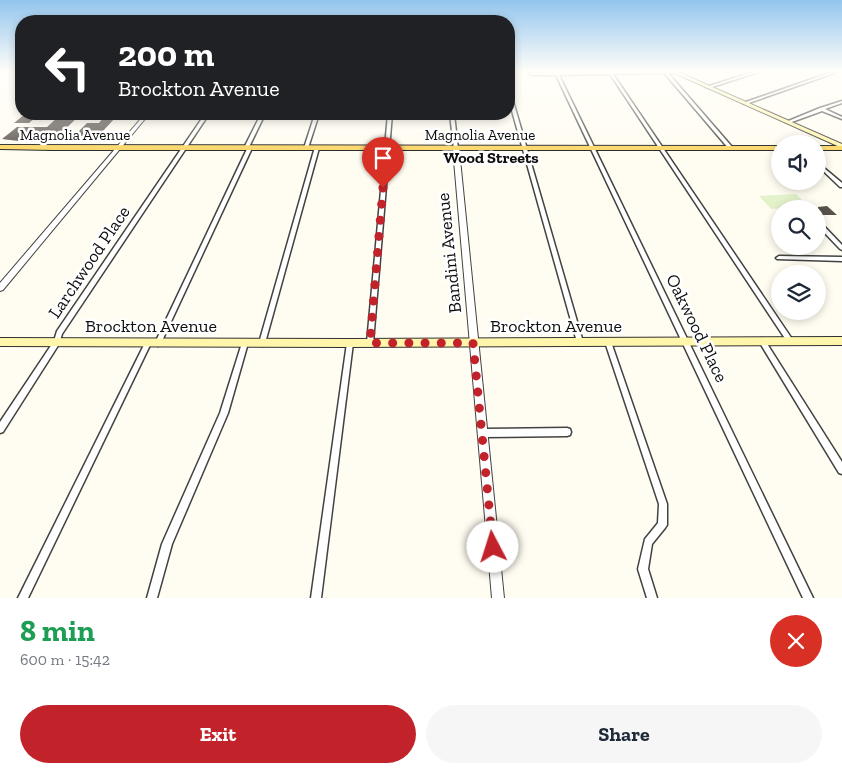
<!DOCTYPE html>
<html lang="en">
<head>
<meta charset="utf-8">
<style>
  :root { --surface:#fff; --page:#f6f6f7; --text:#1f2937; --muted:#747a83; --accent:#c2232b }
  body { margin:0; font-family:"Zilla Slab",serif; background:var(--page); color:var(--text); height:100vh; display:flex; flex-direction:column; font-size:19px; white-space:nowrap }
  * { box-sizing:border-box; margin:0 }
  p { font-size:16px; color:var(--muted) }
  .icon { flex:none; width:28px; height:28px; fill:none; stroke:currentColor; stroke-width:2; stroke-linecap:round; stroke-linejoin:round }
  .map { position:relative; height:598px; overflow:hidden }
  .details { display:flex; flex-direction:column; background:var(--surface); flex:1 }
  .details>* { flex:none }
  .guide { position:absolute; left:15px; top:15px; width:500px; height:105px; border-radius:20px; box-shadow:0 2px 8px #0003; background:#202124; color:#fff; overflow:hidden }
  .controls { position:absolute; left:771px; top:135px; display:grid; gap:10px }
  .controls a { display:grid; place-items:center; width:55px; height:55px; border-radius:50%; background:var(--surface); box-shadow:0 2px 8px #0003; font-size:25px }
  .pin { position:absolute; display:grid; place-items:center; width:42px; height:42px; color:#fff; margin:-51px -21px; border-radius:50% 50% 50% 0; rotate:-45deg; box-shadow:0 0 5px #0007 }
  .pin .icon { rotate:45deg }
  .me { position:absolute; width:55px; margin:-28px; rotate:355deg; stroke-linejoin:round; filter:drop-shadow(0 0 4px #0008) }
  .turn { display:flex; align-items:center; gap:18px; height:105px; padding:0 20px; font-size:22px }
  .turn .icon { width:65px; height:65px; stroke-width:2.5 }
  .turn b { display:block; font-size:35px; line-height:42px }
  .round { display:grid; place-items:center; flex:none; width:52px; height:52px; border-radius:26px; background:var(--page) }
  .overview { display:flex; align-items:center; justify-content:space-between; height:85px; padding:0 20px }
  h1 { font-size:30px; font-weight:800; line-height:38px; color:#1e9e55 }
  .cta { display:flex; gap:10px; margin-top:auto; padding:10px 20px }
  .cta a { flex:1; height:58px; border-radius:30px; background:var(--accent); color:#fff; font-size:20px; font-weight:800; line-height:58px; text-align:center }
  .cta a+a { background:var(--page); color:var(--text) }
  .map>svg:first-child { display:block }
  .pitch { fill:#e4f2cb }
  .building { fill:#58504b }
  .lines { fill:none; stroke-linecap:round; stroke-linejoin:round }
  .minor-casing { stroke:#424242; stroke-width:3 }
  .tertiary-casing { stroke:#424242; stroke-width:2 }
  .secondary-casing { stroke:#313131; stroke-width:2 }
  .primary-casing { stroke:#202020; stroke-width:2 }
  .minor { fill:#fff; fill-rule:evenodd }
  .tertiary { fill:#fff; fill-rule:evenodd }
  .secondary { fill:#fff6ac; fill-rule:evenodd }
  .primary { fill:#fbd665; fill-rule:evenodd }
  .route { stroke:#c2232b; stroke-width:9; stroke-dasharray:0 16.2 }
  .labels { text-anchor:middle; stroke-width:5; stroke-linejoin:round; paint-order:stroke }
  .far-street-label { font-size:15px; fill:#0f0f0f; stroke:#fff }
  .far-neighbourhood-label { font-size:16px; font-weight:bold; fill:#0f0f0f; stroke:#fff }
  .street-label { font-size:18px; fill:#0f0f0f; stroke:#fff }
</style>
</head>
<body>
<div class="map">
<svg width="842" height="598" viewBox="0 0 842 598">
  <rect width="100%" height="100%" fill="#fffcf1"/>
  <!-- pitch -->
  <polygon class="pitch" points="796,194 802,200 798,201 804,207 771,209 759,196"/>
  <!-- building -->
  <g class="building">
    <polygon points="25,114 32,114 32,117 36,117 29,123 14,123"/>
    <polygon points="70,114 81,114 57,137 27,142 2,139 17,127 47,127 58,117 67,117"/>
    <polygon points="104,117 116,117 102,132 105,132 101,136 74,136 87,123 99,123"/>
    <polygon points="827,206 837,215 818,215 818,207"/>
  </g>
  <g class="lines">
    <!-- minor casing -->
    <g class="minor-casing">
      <g id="minor">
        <polygon points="554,72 677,72 675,73 668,73 733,148 729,149 666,75 666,73 613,74 792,339 793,341 792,343 790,344 788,343 610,74 559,75 813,598 803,598 556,75 531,75 529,74 531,73"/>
        <polygon points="753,72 758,72 709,88 706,87"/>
        <polygon points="832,72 837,72 746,104 743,103"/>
        <polygon points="509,93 511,94 583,342 582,344 580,345 578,344 577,342 509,100"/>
        <polygon points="842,101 842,103 825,109 842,117 842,119 822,111 789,123 786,122 820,108"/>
        <polygon points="205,114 209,114 62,334 59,344 3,432 0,433 0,422 54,341 57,331"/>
        <polygon points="261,114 265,114 249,147 252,148 161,343 160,345 158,346 156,345 155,343 247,149 244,148"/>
        <polygon points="315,114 319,114 308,148 304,149 304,148"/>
        <polygon points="388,114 392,114 373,343 372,345 370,346 368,345 367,343"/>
        <polygon points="450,114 454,114 458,149 456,150 454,149"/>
        <polygon points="315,147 319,148 265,343 264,345 262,346 260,345 259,343"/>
        <polygon points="818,163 842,183 842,187 840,187 818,166"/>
        <polygon points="821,224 823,225 842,245 842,250 840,249 819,227 818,226 819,225"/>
        <polygon points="779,256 842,257 842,261 777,259 776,258"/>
        <polygon points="762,338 764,339 842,462 842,474 839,473 760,343 759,341 760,339"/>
        <polygon points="608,339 610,340 611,342 667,504 667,525 665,528 652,544 648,569 657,598 647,598 638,569 645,539 658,523 659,504 605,342 606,340"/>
        <polygon points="148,340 150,341 151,343 28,598 18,598 145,343 146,341"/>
        <polygon points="245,340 247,341 248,343 228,413 172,544 157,598 147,598 162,544 220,413 242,343 243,341"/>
        <polygon points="350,340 352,341 353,343 321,598 311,598 347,343 348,341"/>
        <polygon points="567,428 570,429 571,432 570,435 567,436 483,437 480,436 479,433 480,430 483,429"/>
      </g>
    </g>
    <!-- tertiary casing -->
    <g class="tertiary-casing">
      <g id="tertiary">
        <polygon points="145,114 149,114 3,290 0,291 0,283"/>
        <polygon points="456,147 459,149 504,598 492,598 453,149"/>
      </g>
    </g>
    <!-- secondary casing -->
    <g class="secondary-casing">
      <g id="secondary">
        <polygon points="672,72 678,72 842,144 842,148"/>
        <polygon points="842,337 842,345 350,347 0,346 0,338 350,339"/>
      </g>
    </g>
    <!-- primary casing -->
    <g class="primary-casing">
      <g id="primary">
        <polygon points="0,145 780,146 780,150 52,150 0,149"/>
        <rect x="818" y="146" width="24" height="4"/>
      </g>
    </g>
    <!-- minor -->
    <use href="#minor" class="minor"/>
    <!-- tertiary -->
    <use href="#tertiary" class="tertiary"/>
    <!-- secondary -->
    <use href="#secondary" class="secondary"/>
    <!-- primary -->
    <use href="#primary" class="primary"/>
  </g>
  <!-- sky -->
  <linearGradient id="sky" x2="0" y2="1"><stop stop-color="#93c5ee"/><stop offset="0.46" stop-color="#fffef9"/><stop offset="1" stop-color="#fffef9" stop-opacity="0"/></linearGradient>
  <rect width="842" height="155" fill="url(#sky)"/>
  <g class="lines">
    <!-- route -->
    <polyline class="route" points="383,188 370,343 473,343 493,547"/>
  </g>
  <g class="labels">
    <!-- far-street labels -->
    <g class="far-street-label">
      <text x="75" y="140">Magnolia Avenue</text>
      <text x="480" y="140">Magnolia Avenue</text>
    </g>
    <!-- far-neighbourhood labels -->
    <g class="far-neighbourhood-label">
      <text x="491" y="163">Wood Streets</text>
    </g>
    <!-- street labels -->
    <g class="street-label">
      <text transform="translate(449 253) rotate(-96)" y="6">Bandini Avenue</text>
      <text transform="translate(89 262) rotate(-56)" y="6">Larchwood Place</text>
      <text x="151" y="332">Brockton Avenue</text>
      <text x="556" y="332">Brockton Avenue</text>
      <text transform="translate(697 328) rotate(64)" y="6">Oakwood Place</text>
    </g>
  </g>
</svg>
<div class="controls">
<a><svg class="icon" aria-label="sound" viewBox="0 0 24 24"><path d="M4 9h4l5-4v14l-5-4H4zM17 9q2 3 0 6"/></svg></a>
<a><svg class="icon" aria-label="search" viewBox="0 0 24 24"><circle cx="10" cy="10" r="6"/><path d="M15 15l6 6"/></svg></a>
<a><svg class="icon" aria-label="layers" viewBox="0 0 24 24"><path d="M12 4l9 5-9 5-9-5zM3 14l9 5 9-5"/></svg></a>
</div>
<div class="pin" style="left:383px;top:188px;background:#d93025"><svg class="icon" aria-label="arrive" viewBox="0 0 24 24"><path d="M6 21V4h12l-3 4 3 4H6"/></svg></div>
<svg class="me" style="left:493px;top:547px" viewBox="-20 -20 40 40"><circle r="19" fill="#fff"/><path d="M0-13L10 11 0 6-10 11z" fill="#c2232b"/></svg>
<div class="guide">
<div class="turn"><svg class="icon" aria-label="left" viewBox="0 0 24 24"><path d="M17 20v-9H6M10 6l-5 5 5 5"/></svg><div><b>200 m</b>Brockton Avenue</div></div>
</div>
</div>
<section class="details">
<div class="overview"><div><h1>8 min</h1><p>600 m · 15:42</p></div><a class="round" style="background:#d93025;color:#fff"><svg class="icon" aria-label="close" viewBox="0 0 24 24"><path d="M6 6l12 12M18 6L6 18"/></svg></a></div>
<div class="cta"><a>Exit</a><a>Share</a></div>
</section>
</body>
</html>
